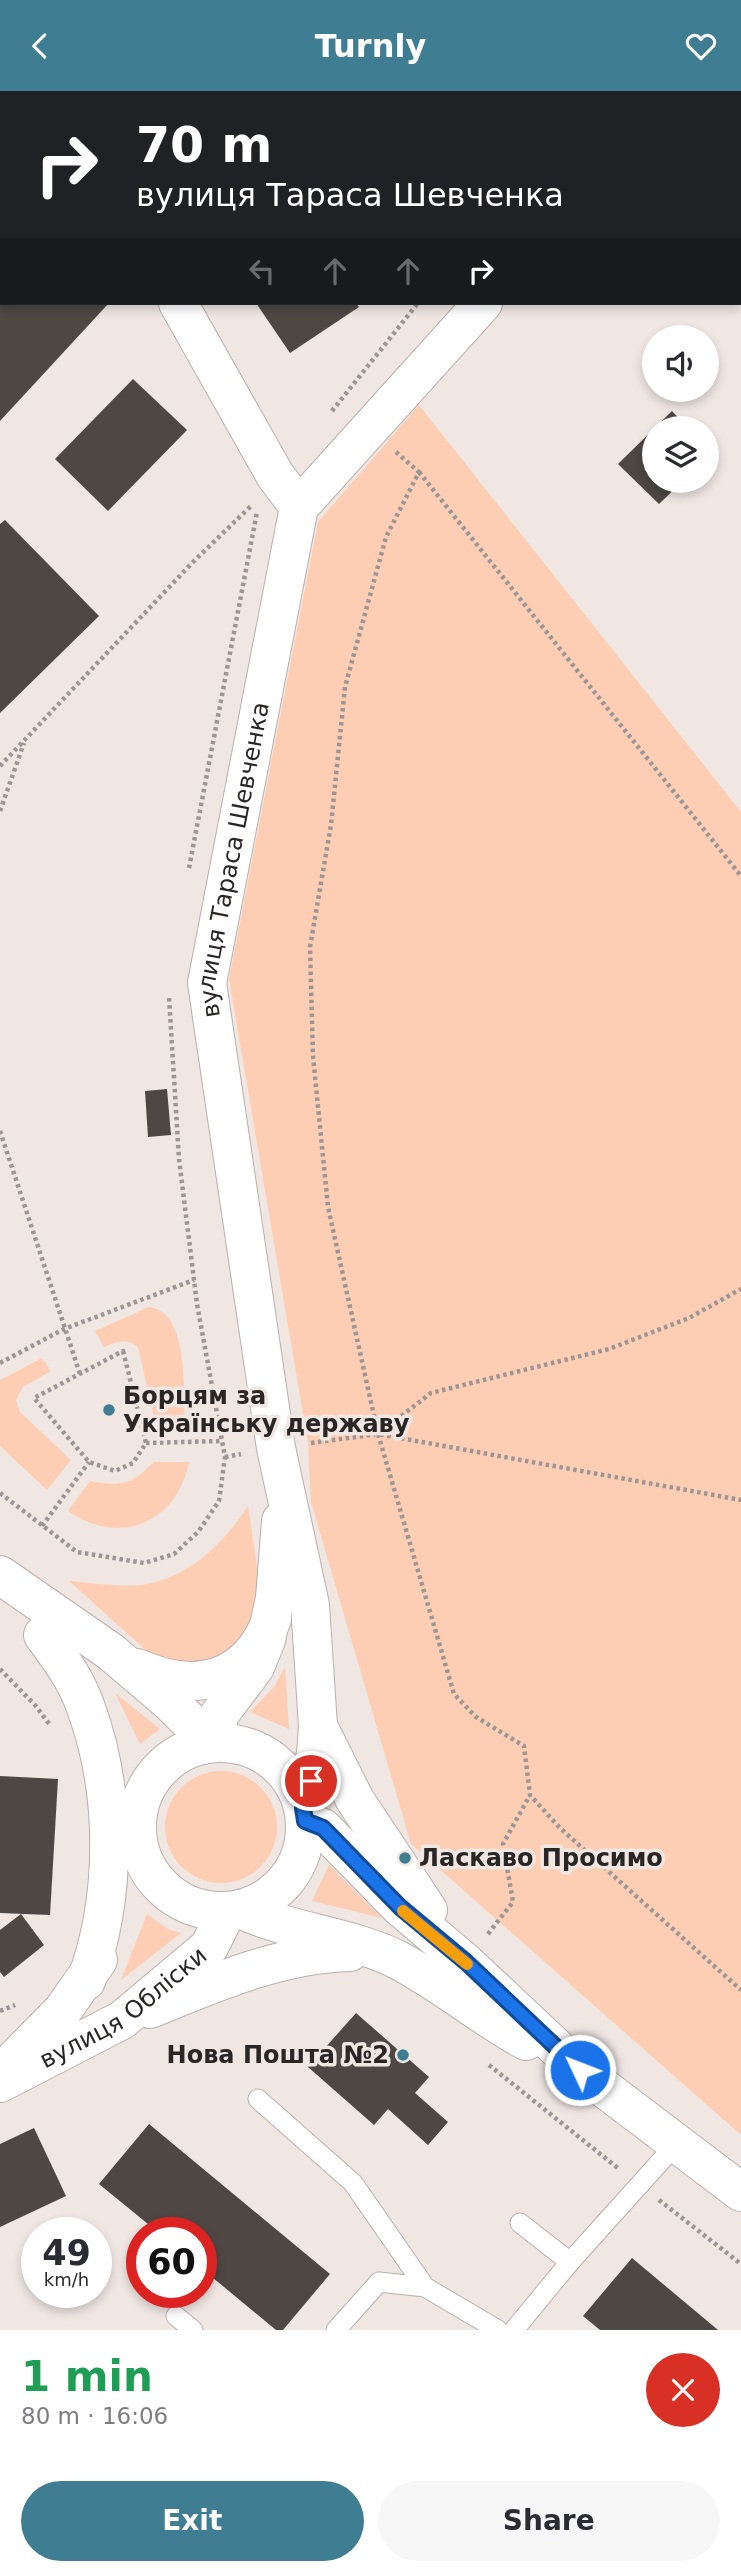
<!DOCTYPE html>
<html lang="en">
<head>
<meta charset="utf-8">
<style>
  :root { --surface:#fff; --page:#f7f7f7; --text:#2b2b33; --muted:#7c7c81; --accent:#3f7d93 }
  body { margin:0; font-family:"DejaVu Sans",sans-serif; background:var(--page); color:var(--text); height:100vh; display:flex; flex-direction:column; font-size:26px; white-space:nowrap }
  * { box-sizing:border-box; margin:0 }
  p { font-size:23px; color:var(--muted) }
  .icon { flex:none; width:38px; height:38px; fill:none; stroke:currentColor; stroke-width:2; stroke-linecap:round; stroke-linejoin:round }
  .map { position:relative; height:2239px; overflow:hidden }
  .details { display:flex; flex-direction:column; background:var(--surface); flex:1 }
  .details>* { flex:none }
  .banner { position:absolute; left:0px; top:0px; width:742px; height:214px; box-shadow:0 4px 10px #0003; background:#202124; color:#fff; overflow:hidden }
  .fabs { position:absolute; left:642px; top:234px; display:grid; gap:14px }
  .fabs a { display:grid; place-items:center; width:77px; height:77px; border-radius:50%; background:var(--surface); box-shadow:0 4px 10px #0003; font-size:35px }
  .speed { position:absolute; left:21px; top:2126px; display:flex; gap:14px; font-size:35px; font-weight:700; text-align:center }
  .speed>* { display:grid; place-content:center; width:91px; height:91px; border-radius:50%; background:var(--surface); box-shadow:0 4px 10px #0003; line-height:1 }
  .speed small { font-size:18px; font-weight:400 }
  .speed .limit { border:10px solid #d22; background:#fff; color:#111 }
  .pin { position:absolute; display:grid; place-items:center; width:60px; height:60px; color:#fff; margin:-30px; border:4px solid #fff; border-radius:50%; box-shadow:0 2px 7px #0007 }
  .me { position:absolute; width:77px; margin:-38px; rotate:313deg; stroke-linejoin:round; filter:drop-shadow(0 0 5px #0008) }
  .turn { display:flex; align-items:center; gap:24px; height:147px; padding:0 21px; font-size:32px }
  .turn .icon { width:91px; height:91px; stroke-width:2.5 }
  .turn b { display:block; font-size:49px; line-height:60px }
  .lanes { display:flex; align-items:center; height:66px; padding:0 21px; background:#0003; justify-content:center; gap:35px; direction:ltr }
  .lanes .off { opacity:.35 }
  .round { display:grid; place-items:center; flex:none; width:74px; height:74px; border-radius:37px; background:var(--page) }
  .headline { display:flex; align-items:center; justify-content:space-between; height:119px; padding:0 21px }
  h1 { font-size:42px; font-weight:600; line-height:52px; color:#1e9e55 }
  .button { display:flex; gap:14px; margin-top:auto; padding:14px 21px }
  .button a { flex:1; height:80px; border-radius:42px; background:var(--accent); color:#fff; font-size:28px; font-weight:600; line-height:80px; text-align:center }
  .button a+a { background:var(--page); color:var(--text) }
  header { display:flex; justify-content:space-between; align-items:center; height:91px; padding:0 21px; background:var(--accent); color:#fff; font-size:32px; font-weight:600 }
  .map>svg:first-child { display:block }
  .green { fill:#fdceb4 }
  .building { fill:#4e4743 }
  .lines { fill:none; stroke-linecap:round; stroke-linejoin:round }
  .service-casing { stroke:#b9b0ac; stroke-width:21 }
  .minor-casing { stroke:#b9b0ac; stroke-width:40 }
  .tertiary-casing { stroke:#b9b0ac; stroke-width:40 }
  .primary-casing { stroke:#b9b0ac; stroke-width:40 }
  .path { stroke:#9d9694; stroke-width:4.5; stroke-dasharray:3.5 3.5; stroke-linecap:butt }
  .service { stroke:#fff; stroke-width:19 }
  .minor { stroke:#fff; stroke-width:38 }
  .tertiary { stroke:#fff; stroke-width:38 }
  .primary { stroke:#fff; stroke-width:38 }
  .route-casing { stroke:#114b97; stroke-width:18 }
  .route { stroke:#1a73e8; stroke-width:12 }
  .slow { stroke:#f59e0b; stroke-width:12 }
  .poi-dot { fill:#3f7d93; stroke:#f0e7e3; stroke-width:2.5 }
  .labels { text-anchor:middle; stroke-width:7; stroke-linejoin:round; paint-order:stroke }
  .street-label { font-size:24px; fill:#292625; stroke:#f0e7e3 }
  .poi-label { font-size:24px; font-weight:bold; fill:#292625; stroke:#f0e7e3; text-anchor:start }
</style>
</head>
<body>
<header><svg class="icon" aria-label="back" viewBox="0 0 24 24"><path d="M15 5l-7 7 7 7"/></svg>Turnly<svg class="icon" aria-label="heart" viewBox="0 0 24 24"><path d="M12 20l-8-8c-3-5 5-10 8-4 3-6 11-1 8 4z"/></svg></header>
<div class="map">
<svg width="741" height="2239" viewBox="0 0 741 2239">
  <rect width="100%" height="100%" fill="#f0e7e3"/>
  <!-- green -->
  <g class="green">
    <polygon points="419,314 741,721 741,2044 411,1753 311,1411 308,1352 229,888 318,431"/>
    <path d="M 149,1216 C 189,1221 183,1297 185,1329 L 155,1331 L 138,1256 C 126,1246 116,1251 104,1256 L 95,1240 Z"/>
    <polygon points="42,1267 51,1280 23,1296 16,1309 20,1321 71,1369 47,1399 0,1355 0,1289"/>
    <path d="M 154,1371 L 189,1371 C 177,1432 120,1456 68,1420 L 90,1390 C 123,1396 130,1394 154,1371 Z"/>
    <path d="M 248,1415 L 258,1481 L 257,1524 L 220,1574 L 159,1571 L 69,1490 C 93,1492 118,1496 141,1494 C 188,1488 224,1452 248,1415 Z"/>
    <polygon points="285,1576 289,1638 250,1621 274,1596"/>
    <polygon points="115,1602 160,1638 140,1653"/>
    <circle cx="221" cy="1736" r="56"/>
    <polygon points="329,1774 382,1827 312,1810"/>
    <polygon points="147,1823 168,1838 181,1842 121,1889"/>
  </g>
  <!-- building -->
  <g class="building">
    <polygon points="0,212 109,212 0,330"/>
    <polygon points="256,212 356,212 359,216 290,262"/>
    <polygon points="133,288 187,339 108,420 55,368"/>
    <polygon points="672,320 689,338 654,338 654,390 683,390 659,413 618,373"/>
    <polygon points="5,429 99,525 0,622 0,433"/>
    <polygon points="167,998 171,1044 148,1046 145,1000"/>
    <polygon points="0,1685 58,1688 50,1824 0,1822"/>
    <polygon points="21,1823 44,1854 4,1886 0,1881 0,1839"/>
    <polygon points="356,1922 429,1986 415,2002 448,2031 428,2054 388,2018 374,2034 308,1976"/>
    <polygon points="149,2033 330,2183 283,2239 276,2239 201,2177 201,2142 159,2142 99,2093"/>
    <polygon points="34,2037 66,2105 0,2136 0,2053"/>
    <polygon points="632,2167 718,2239 600,2239 583,2225"/>
  </g>
  <g class="lines">
    <!-- service casing -->
    <g class="service-casing">
      <g id="service">
        <polyline points="258,2008 353,2092 425,2196 498,2239"/>
        <polyline points="520,2132 570,2171"/>
        <polyline points="176,2225 193,2239"/>
        <polyline points="336,2239 379,2191 425,2196"/>
        <polyline points="514,2239 570,2171 678,2051"/>
      </g>
    </g>
    <!-- minor casing -->
    <g class="minor-casing">
      <g id="minor">
        <polyline points="15,0 16,2"/>
        <polyline points="178,212 275,384 299,416"/>
      </g>
    </g>
    <!-- tertiary casing -->
    <g class="tertiary-casing">
      <g id="tertiary">
        <polyline points="740,39 741,39"/>
        <polyline points="215,1652 219,1624 255,1576 266,1549 275,1507 281,1430"/>
        <path id="s1" d="M 303,1717 L 316,1663 L 318,1635 L 310,1514 L 276,1357 L 207,892 L 299,416 L 483,212"/>
      </g>
    </g>
    <!-- primary casing -->
    <g class="primary-casing">
      <g id="primary">
        <polyline points="0,1484 111,1561 171,1612 197,1638 202,1654"/>
        <path d="M 43,1544 C 60,1567 77,1590 86,1617 C 117,1702 117,1806 86,1890"/>
        <path d="M 137,1577 C 196,1603 247,1591 272,1528"/>
        <polyline points="318,1635 355,1709 428,1819"/>
        <circle cx="221" cy="1736" r="84"/>
        <polyline points="305,1730 323,1737 400,1816 466,1872 580,1979 741,2101"/>
        <path d="M 240,1818 C 290,1841 345,1844 394,1867 C 440,1890 480,1925 526,1950"/>
        <path d="M 150,1918 C 214,1892 279,1863 350,1861"/>
        <polyline points="9,1974 63,1919 98,1869"/>
        <path id="s2" d="M 0,1992 L 122,1929 L 209,1856 L 227,1820"/>
      </g>
    </g>
    <!-- path -->
    <g class="path">
      <polyline points="707,2 710,0"/>
      <polyline points="332,320 418,212"/>
      <polyline points="396,361 419,381 386,446 345,596 331,734 310,856 313,965 328,1116 378,1343 454,1603 476,1626 524,1655 530,1704 560,1737 741,1899"/>
      <polyline points="419,381 741,785"/>
      <polyline points="0,675 192,472 252,414"/>
      <polyline points="0,720 24,652"/>
      <polyline points="189,777 257,421"/>
      <polyline points="0,1040 80,1283"/>
      <polygon points="123,1260 146,1352 133,1372 115,1380 89,1371 34,1307"/>
      <polyline points="0,1272 64,1238 194,1189"/>
      <polyline points="379,1342 431,1302 609,1258 689,1227 741,1198"/>
      <polyline points="146,1352 222,1350"/>
      <polyline points="311,1352 378,1343 741,1409"/>
      <polyline points="225,1366 241,1363"/>
      <polyline points="0,1402 77,1461 144,1472 174,1463 198,1441 219,1410 225,1366 197,1213 179,1068 169,906"/>
      <polyline points="42,1435 89,1371"/>
      <polyline points="0,1578 35,1614 50,1634"/>
      <polyline points="488,1843 513,1811 503,1753 530,1704"/>
      <polyline points="0,1920 15,1914"/>
      <polyline points="489,1974 619,2078"/>
      <polyline points="659,2109 741,2173"/>
    </g>
    <!-- service -->
    <use href="#service" class="service"/>
    <!-- minor -->
    <use href="#minor" class="minor"/>
    <!-- tertiary -->
    <use href="#tertiary" class="tertiary"/>
    <!-- primary -->
    <use href="#primary" class="primary"/>
  </g>
  <g class="lines">
    <!-- route casing -->
    <g class="route-casing">
      <polyline id="route" points="311,1690 303,1717 305,1730 323,1737 400,1816 466,1871 580,1979"/>
    </g>
    <!-- route -->
    <use href="#route" class="route"/>
    <!-- slow -->
    <polyline class="slow" points="403,1820 467,1873"/>
  </g>
  <!-- markers -->
  <g class="poi-dot">
    <circle cx="109" cy="1319" r="7"/>
    <circle cx="405" cy="1767" r="7"/>
    <circle cx="403" cy="1964" r="7"/>
  </g>
  <g class="labels">
    <!-- street labels -->
    <g class="street-label">
      <text dy="8" stroke="none"><textPath href="#s1" startOffset="961">вулиця Тараса Шевченка</textPath></text>
      <text dy="8" stroke="none"><textPath href="#s2" startOffset="145">вулиця Обліски</textPath></text>
    </g>
    <!-- poi labels -->
    <g class="poi-label">
      <text x="123" y="1313">Борцям за<tspan x="123" dy="28">Українську державу</tspan></text>
      <text x="419" y="1775">Ласкаво Просимо</text>
      <text x="389" y="1972" text-anchor="end">Нова Пошта №2</text>
    </g>
  </g>
</svg>
<div class="fabs">
<a><svg class="icon" aria-label="sound" viewBox="0 0 24 24"><path d="M4 9h4l5-4v14l-5-4H4zM17 9q2 3 0 6"/></svg></a>
<a><svg class="icon" aria-label="layers" viewBox="0 0 24 24"><path d="M12 4l9 5-9 5-9-5zM3 14l9 5 9-5"/></svg></a>
</div>
<div class="speed"><div>49<small>km/h</small></div><div class="limit">60</div></div>
<div class="pin" style="left:311px;top:1690px;background:#d93025"><svg class="icon" aria-label="arrive" viewBox="0 0 24 24"><path d="M6 21V4h12l-3 4 3 4H6"/></svg></div>
<svg class="me" style="left:580px;top:1979px" viewBox="-20 -20 40 40"><circle r="17" fill="#1a73e8" stroke="#fff" stroke-width="3"/><path d="M0-11L8 9 0 5-8 9z" fill="#fff"/></svg>
<div class="banner">
<div class="turn"><svg class="icon" aria-label="right" viewBox="0 0 24 24"><path d="M7 20v-9h11M14 6l5 5-5 5"/></svg><div><b>70 m</b>вулиця Тараса Шевченка</div></div>
<div class="lanes"><svg class="icon off" aria-label="left" viewBox="0 0 24 24"><path d="M17 20v-9H6M10 6l-5 5 5 5"/></svg><svg class="icon off" aria-label="ahead" viewBox="0 0 24 24"><path d="M12 20V5M6 11l6-6 6 6"/></svg><svg class="icon off" aria-label="ahead" viewBox="0 0 24 24"><path d="M12 20V5M6 11l6-6 6 6"/></svg><svg class="icon" aria-label="right" viewBox="0 0 24 24"><path d="M7 20v-9h11M14 6l5 5-5 5"/></svg></div>
</div>
</div>
<section class="details">
<div class="headline"><div><h1>1 min</h1><p>80 m · 16:06</p></div><a class="round" style="background:#d93025;color:#fff"><svg class="icon" aria-label="close" viewBox="0 0 24 24"><path d="M6 6l12 12M18 6L6 18"/></svg></a></div>
<div class="button"><a>Exit</a><a>Share</a></div>
</section>
</body>
</html>
